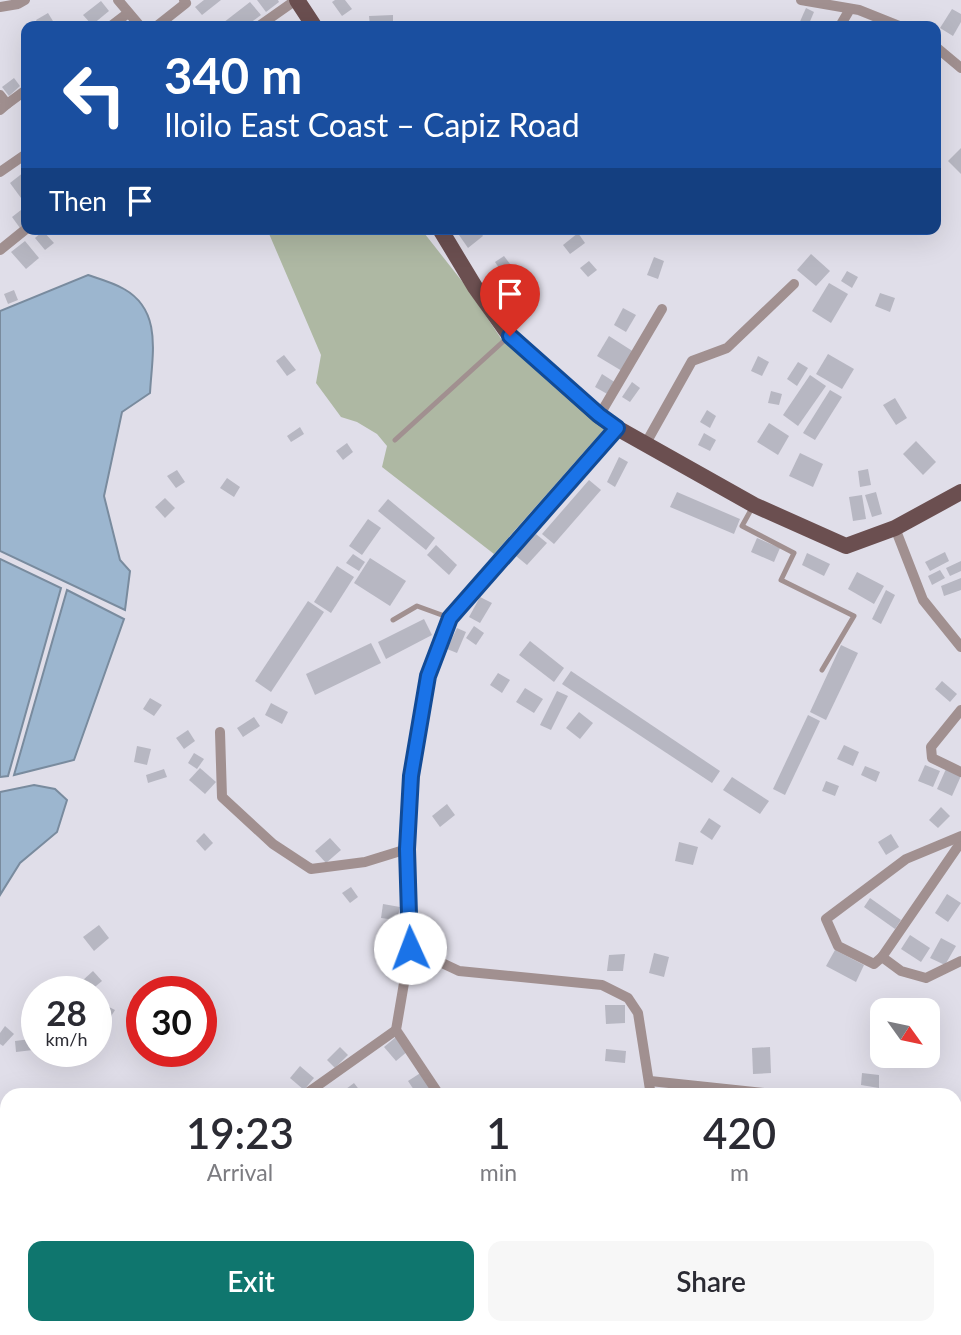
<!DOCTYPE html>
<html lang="en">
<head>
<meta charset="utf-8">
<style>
  :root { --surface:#fff; --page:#f7f7f7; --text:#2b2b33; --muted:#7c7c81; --accent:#0f766e }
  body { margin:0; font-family:Lato,sans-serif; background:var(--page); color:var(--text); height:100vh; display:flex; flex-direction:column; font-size:26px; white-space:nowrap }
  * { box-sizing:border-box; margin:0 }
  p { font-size:23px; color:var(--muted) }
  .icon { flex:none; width:38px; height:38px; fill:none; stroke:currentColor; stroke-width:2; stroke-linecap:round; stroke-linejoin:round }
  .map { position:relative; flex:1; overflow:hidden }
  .sheet { position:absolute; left:0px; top:1088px; width:962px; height:247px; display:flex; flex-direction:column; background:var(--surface); border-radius:21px 21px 0 0; box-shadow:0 7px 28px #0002 }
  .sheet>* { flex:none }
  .top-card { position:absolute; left:21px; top:21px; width:920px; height:214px; border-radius:14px; box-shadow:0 7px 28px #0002; background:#1a4fa0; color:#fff; overflow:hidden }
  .needle { width:46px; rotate:123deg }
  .controls { position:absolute; left:870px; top:998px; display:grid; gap:14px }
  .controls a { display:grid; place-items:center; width:70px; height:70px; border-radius:14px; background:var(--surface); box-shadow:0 7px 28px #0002; font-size:35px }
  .speed { position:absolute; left:21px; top:976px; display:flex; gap:14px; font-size:35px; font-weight:700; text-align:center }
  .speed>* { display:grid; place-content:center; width:91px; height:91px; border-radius:50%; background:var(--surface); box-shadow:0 7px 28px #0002; line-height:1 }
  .speed small { font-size:18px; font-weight:400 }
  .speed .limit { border:10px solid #d22; background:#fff; color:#111 }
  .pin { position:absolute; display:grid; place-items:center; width:60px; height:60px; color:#fff; margin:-72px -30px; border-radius:50% 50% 50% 0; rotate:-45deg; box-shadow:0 0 7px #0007 }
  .pin .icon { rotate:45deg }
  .me { position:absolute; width:77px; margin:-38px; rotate:358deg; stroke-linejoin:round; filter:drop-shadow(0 0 5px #0008) }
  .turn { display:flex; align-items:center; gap:24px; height:147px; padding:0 28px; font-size:32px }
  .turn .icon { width:91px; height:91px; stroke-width:2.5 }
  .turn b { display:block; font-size:49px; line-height:60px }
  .then { display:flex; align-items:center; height:66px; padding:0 28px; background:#0003; gap:14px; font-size:26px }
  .eta { display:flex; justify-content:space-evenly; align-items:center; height:119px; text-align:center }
  .eta b { font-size:42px; font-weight:600; line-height:49px }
  .button { display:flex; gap:14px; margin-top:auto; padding:14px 28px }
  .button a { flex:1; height:80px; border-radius:14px; background:var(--accent); color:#fff; font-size:28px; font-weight:600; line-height:80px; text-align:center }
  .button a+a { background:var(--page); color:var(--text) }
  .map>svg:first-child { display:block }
  .green { fill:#aeb8a3 }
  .water { fill:#9cb6cf; stroke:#798b9e; stroke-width:2 }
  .building { fill:#b7b7c2 }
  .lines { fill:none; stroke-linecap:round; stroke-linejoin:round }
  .service { stroke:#a19090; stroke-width:5 }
  .minor { stroke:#a19090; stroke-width:10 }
  .primary { stroke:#6b4f50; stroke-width:16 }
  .route-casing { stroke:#114b97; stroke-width:18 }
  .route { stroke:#1a73e8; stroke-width:12 }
</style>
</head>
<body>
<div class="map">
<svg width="961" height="1335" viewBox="0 0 961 1335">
  <rect width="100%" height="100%" fill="#e0dee9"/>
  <!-- green -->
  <polygon class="green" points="267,229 421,229 465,285 502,340 605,428 494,554 382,467 387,446 377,434 357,422 341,417 316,383 321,355"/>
  <!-- water -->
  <g class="water">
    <path d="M 88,275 C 100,279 114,283 124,289 C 163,311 152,355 150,393 L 122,412 L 104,496 L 120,560 L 130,571 L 125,610 L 0,551 L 0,311 Z"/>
    <polygon points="0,559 61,588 8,776 0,777"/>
    <polygon points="67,590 124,619 74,760 14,775"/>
    <polygon points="34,785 55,789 67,800 57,832 20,863 0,895 0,792"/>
  </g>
  <!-- building -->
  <g class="building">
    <polygon points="204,0 221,0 202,15 195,7"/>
    <polygon points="257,0 278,0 279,2 266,12"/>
    <polygon points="335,0 345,0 352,9 342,16 332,2"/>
    <polygon points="101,1 109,11 92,25 83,15"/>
    <polygon points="250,2 261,15 246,26 219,26"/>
    <polygon points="806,8 814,12 808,26 798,26"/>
    <polygon points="952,9 961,14 961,22 953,36 940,28"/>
    <polygon points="48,13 56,26 39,26 36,20"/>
    <polygon points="393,15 393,26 370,26 369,16"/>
    <polygon points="14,78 20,86 9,96 2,87"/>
    <polygon points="961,148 961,174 948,161"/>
    <polygon points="24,172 26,175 26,194 21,198 10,183"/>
    <polygon points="21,210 26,218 26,223 20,228 12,217"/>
    <polygon points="466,229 478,229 483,236 468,248 459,235"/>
    <polygon points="43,231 54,243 45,250 35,238"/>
    <polygon points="578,233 585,243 570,254 563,245"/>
    <polygon points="25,241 39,258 26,269 11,252"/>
    <polygon points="811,254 830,271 816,286 797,270"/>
    <polygon points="504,256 513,268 504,275 495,262"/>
    <polygon points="654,257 664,261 658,279 647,275"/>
    <polygon points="589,261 597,270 588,277 580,268"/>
    <polygon points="847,271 858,277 852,288 841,281"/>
    <polygon points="829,283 848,294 831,323 812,311"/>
    <polygon points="14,290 18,300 8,304 4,294"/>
    <polygon points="514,291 524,302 513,312 503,301"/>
    <polygon points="880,293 895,298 890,312 875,306"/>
    <polygon points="623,308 636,315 626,332 614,325"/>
    <polygon points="609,336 634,352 622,371 597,356"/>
    <polygon points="828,354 854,369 842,389 816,374"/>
    <polygon points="284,355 296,370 287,376 276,361"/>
    <polygon points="758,356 769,362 762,376 751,371"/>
    <polygon points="798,362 808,368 797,386 787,379"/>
    <polygon points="602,374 616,383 609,395 595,387"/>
    <polygon points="810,375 826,386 798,426 783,415"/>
    <polygon points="632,382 640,388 630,402 622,397"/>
    <polygon points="830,390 842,397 815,440 803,433"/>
    <polygon points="771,391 782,394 779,405 768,403"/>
    <polygon points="895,398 907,418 896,425 883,405"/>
    <polygon points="707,410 716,416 710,428 700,422"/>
    <polygon points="769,423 789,436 778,455 757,442"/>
    <polygon points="300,427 304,434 291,442 287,436"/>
    <polygon points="704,433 716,440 710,451 698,445"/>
    <polygon points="916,441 936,462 923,475 903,454"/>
    <polygon points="347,443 353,452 343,460 336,451"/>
    <polygon points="800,453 823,464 813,487 789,476"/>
    <polygon points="619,457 628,462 615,487 607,482"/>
    <polygon points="868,469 871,485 860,487 858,471"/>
    <polygon points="177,470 185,482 176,488 167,476"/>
    <polygon points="227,478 240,487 234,497 220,488"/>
    <polygon points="589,480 601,490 554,544 542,534"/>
    <polygon points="677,492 740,519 734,534 670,507"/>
    <polygon points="876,492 882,514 872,517 865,495"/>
    <polygon points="862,495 866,519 853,521 849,497"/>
    <polygon points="165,498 175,508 165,518 155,507"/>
    <polygon points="388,499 435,538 426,550 378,511"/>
    <polygon points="368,519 381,528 362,555 349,546"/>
    <polygon points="536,534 547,543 527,565 516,556"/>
    <polygon points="757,538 780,548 774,562 751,552"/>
    <polygon points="436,545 457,565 449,575 427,555"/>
    <polygon points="945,552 949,561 930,571 925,562"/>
    <polygon points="807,553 830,564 824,576 802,565"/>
    <polygon points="353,554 365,562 359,571 346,563"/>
    <polygon points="370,558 406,581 390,606 354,583"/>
    <polygon points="961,561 961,571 950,576 946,568"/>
    <polygon points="337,566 354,577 331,613 314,602"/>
    <polygon points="940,570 945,578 932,585 928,576"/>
    <polygon points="857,572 884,586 874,604 848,589"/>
    <polygon points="961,578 961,590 944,596 941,586"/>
    <polygon points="886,590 895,595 881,624 872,619"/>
    <polygon points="480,597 492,603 480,623 469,617"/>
    <polygon points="308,601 324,612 271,692 255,681"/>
    <polygon points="424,619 432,635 386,659 378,642"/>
    <polygon points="474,626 484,633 476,645 466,638"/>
    <polygon points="457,628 466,632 457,653 447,649"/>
    <polygon points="530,641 564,668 554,682 519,655"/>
    <polygon points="371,643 381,663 315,695 306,674"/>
    <polygon points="841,645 858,653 826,720 810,712"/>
    <polygon points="571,671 720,771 712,783 562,684"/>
    <polygon points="498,673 510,680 502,693 490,685"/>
    <polygon points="942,681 957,694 950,702 935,689"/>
    <polygon points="525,688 543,699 534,713 516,702"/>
    <polygon points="557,691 568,696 551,730 540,725"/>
    <polygon points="150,698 162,705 154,716 143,709"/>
    <polygon points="271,703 288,712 282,724 265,715"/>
    <polygon points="579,712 593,723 580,739 566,728"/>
    <polygon points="808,715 820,721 785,795 773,789"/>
    <polygon points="254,717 260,726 243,737 237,728"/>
    <polygon points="188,730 195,741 184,749 176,738"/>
    <polygon points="844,745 859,752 853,766 837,759"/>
    <polygon points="137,746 151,749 147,765 134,762"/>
    <polygon points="194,753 204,759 197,769 188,763"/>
    <polygon points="925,765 940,771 933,787 918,781"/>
    <polygon points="865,766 880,772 876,782 861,775"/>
    <polygon points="200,768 216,782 205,794 189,780"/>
    <polygon points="164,769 167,777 148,783 146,775"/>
    <polygon points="946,769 961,776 952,796 937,789"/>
    <polygon points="732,777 769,801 760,814 723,790"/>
    <polygon points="826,781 839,786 835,796 822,791"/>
    <polygon points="447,804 455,815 440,827 432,816"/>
    <polygon points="941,807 950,816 938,828 929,820"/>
    <polygon points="709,818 721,826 712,840 700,832"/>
    <polygon points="204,833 213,843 205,851 196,841"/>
    <polygon points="891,834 899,847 886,855 878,842"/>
    <polygon points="330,838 341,850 326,863 315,851"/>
    <polygon points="679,842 698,847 693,865 675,861"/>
    <polygon points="351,887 358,897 350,903 342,893"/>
    <polygon points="947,894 961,903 948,922 935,913"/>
    <polygon points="870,898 901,920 895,929 864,907"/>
    <polygon points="383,904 400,907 397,920 381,918"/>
    <polygon points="99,925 109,938 94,951 83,937"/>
    <polygon points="910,935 930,948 921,962 901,949"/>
    <polygon points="941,938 956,946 945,965 930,958"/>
    <polygon points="835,950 864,965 856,982 826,966"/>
    <polygon points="654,953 669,957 664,977 649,973"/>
    <polygon points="625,954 623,971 607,971 609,955"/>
    <polygon points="93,971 102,981 90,991 82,981"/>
    <polygon points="605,1005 625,1005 625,1023 606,1024"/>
    <polygon points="109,1007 115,1010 105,1026 99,1022"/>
    <polygon points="928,1008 938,1009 936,1025 928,1024"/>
    <polygon points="5,1026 14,1034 3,1046 0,1044 0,1033"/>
    <polygon points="396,1037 408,1051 396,1061 384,1047"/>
    <polygon points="31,1039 33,1050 16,1052 15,1041"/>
    <polygon points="340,1047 348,1055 335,1068 327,1060"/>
    <polygon points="770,1047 771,1073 753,1074 752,1048"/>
    <polygon points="606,1049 626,1051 625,1063 605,1061"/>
    <polygon points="300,1066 314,1078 304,1090 290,1078"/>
    <polygon points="422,1072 432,1088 418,1096 408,1081"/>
    <polygon points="862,1073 879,1075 879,1088 861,1085"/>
    <polygon points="354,1083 364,1096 345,1096 342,1092"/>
  </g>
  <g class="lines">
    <!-- service -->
    <g class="service">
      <polyline points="395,440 507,338"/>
      <polyline points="752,508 742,526 794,553 781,580 854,616 822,670"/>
      <polyline points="393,620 417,606 450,618"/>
    </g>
    <!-- minor -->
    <g class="minor">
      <polyline points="118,0 140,26"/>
      <polyline points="801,0 859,10 899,26"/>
      <polyline points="0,7 18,4 25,0"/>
      <polyline points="111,26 128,13"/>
      <polyline points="157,26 186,3 184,0"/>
      <polyline points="259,26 296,0"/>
      <polyline points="840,26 850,9"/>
      <polyline points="936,47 961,68"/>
      <polyline points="0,95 7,104 0,110"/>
      <polyline points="7,104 26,90"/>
      <polyline points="0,172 26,154"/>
      <polyline points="0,250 26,229"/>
      <polyline points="599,416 662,309"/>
      <polyline points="646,443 692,361 727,348 794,284"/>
      <polyline points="895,528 923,600 961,647"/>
      <polyline points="961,710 931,747 932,758 961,772"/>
      <polyline points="220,732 222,797 273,844 311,869 365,862 407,849"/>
      <polyline points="961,842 882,957 901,971 926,978 961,961"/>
      <polyline points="410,948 459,971 602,985 628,998 638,1013 651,1096"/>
      <polyline points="882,957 874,964 838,946 826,919 906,859 961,836"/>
      <polyline points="650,1081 792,1096"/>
      <polyline points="303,1096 396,1030"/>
      <polyline points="440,1096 396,1030 410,948 407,849 411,776 428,676 450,618 617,428"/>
      <polyline points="956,1215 961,1217"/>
      <polyline points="956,1316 961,1319"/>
      <polyline points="304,1335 317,1328"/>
    </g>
    <!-- primary -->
    <g class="primary">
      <polyline points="297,0 314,26"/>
      <polyline points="440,229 475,287 510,336 599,416 617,428 754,505 846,546 895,528 961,492"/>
    </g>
  </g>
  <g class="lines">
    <!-- route casing -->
    <g class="route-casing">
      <polyline id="route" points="410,948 407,849 411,776 428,676 450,618 617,428 599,415 510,336"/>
    </g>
    <!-- route -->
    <use href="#route" class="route"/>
  </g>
</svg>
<div class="controls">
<a><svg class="needle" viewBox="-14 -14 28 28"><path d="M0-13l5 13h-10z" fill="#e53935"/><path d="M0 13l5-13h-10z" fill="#7c7c81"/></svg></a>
</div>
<div class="speed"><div>28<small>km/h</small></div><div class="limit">30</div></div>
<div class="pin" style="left:510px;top:336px;background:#d93025"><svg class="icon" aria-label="arrive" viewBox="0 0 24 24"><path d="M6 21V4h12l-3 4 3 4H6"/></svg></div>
<svg class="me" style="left:410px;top:948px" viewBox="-20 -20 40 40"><circle r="19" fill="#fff"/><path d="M0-13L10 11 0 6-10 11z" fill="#1a73e8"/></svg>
<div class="top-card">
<div class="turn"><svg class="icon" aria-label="left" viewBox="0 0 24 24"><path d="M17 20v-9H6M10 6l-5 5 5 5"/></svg><div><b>340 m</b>Iloilo East Coast – Capiz Road</div></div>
<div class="then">Then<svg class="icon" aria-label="arrive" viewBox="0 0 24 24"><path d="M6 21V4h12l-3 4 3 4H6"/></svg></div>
</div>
<section class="sheet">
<div class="eta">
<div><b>19:23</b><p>Arrival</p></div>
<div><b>1</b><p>min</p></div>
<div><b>420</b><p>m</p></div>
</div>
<div class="button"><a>Exit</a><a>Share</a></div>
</section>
</div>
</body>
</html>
